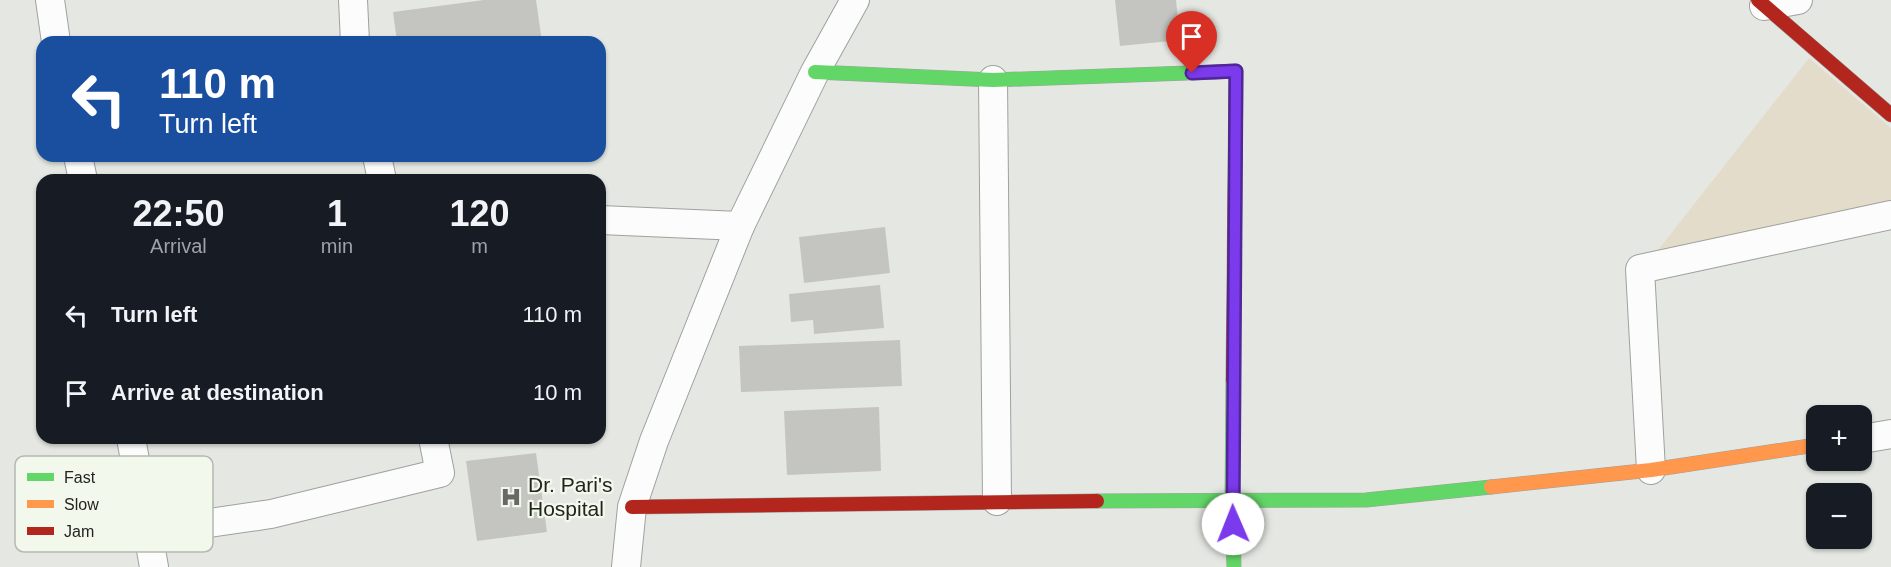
<!DOCTYPE html>
<html lang="en">
<head>
<meta charset="utf-8">
<style>
  :root { --surface:#171b24; --page:#20242c; --text:#f1f3f6; --muted:#9ea1a6 }
  body { margin:0; font-family:Arial,sans-serif; background:var(--page); color:var(--text); height:100vh; display:flex; flex-direction:column; font-size:22px; white-space:nowrap }
  * { box-sizing:border-box; margin:0 }
  p { font-size:20px; color:var(--muted) }
  .icon { flex:none; width:33px; height:33px; fill:none; stroke:currentColor; stroke-width:2; stroke-linecap:round; stroke-linejoin:round }
  .map { position:relative; flex:1; overflow:hidden }
  .details { position:absolute; left:36px; top:174px; width:570px; height:270px; display:flex; flex-direction:column; background:var(--surface); border-radius:18px; box-shadow:0 2px 4px #0004 }
  .details>* { flex:none }
  .hud { position:absolute; left:36px; top:36px; width:570px; height:126px; border-radius:18px; box-shadow:0 2px 4px #0004; background:#1a4fa0; color:#fff; overflow:hidden }
  .controls { position:absolute; left:1806px; top:405px; display:grid; gap:12px }
  .controls a { display:grid; place-items:center; width:66px; height:66px; border-radius:12px; background:var(--surface); box-shadow:0 2px 4px #0004; font-size:30px }
  .pin { position:absolute; display:grid; place-items:center; width:51px; height:51px; color:#fff; margin:-62px -26px; border-radius:50% 50% 50% 0; rotate:-45deg; box-shadow:0 0 6px #0007 }
  .pin .icon { rotate:45deg }
  .me { position:absolute; width:66px; margin:-33px; rotate:359deg; stroke-linejoin:round; filter:drop-shadow(0 0 4px #0008) }
  .turn { display:flex; align-items:center; gap:21px; height:126px; padding:0 24px; font-size:27px }
  .turn .icon { width:78px; height:78px; stroke-width:2.5 }
  .turn b { display:block; font-size:42px; line-height:51px }
  .eta { display:flex; justify-content:space-evenly; align-items:center; height:102px; text-align:center }
  .eta b { font-size:36px; font-weight:600; line-height:42px }
  ul { padding:0; list-style:none }
  li { display:flex; align-items:center; gap:18px; height:78px; padding:0 24px }
  li div { flex:1 }
  li b { display:block; font-size:22px }
  li em { font-style:normal }
  .map>svg:first-child { display:block }
  .green { fill:#e4dccb }
  .building { fill:#c4c5c0 }
  .lines { fill:none; stroke-linecap:round; stroke-linejoin:round }
  .street-casing { stroke:#9fa19d; stroke-width:30 }
  .fast-casing { stroke:#9fa19d; stroke-width:15 }
  .slow-casing { stroke:#9fa19d; stroke-width:15 }
  .jam-casing { stroke:#9fa19d; stroke-width:15 }
  .street { stroke:#fbfcfb; stroke-width:28 }
  .fast { stroke:#63d668; stroke-width:14 }
  .slow { stroke:#ff974d; stroke-width:14 }
  .jam { stroke:#b3261e; stroke-width:14 }
  .route-casing { stroke:#51269a; stroke-width:15 }
  .route { stroke:#7c3aed; stroke-width:10 }
  .labels { text-anchor:middle; stroke-width:4.5; stroke-linejoin:round; paint-order:stroke }
  .poi-label { font-size:21px; fill:#222420; stroke:#f3f8ed; text-anchor:start }
  .key { fill:#f3f8ed; stroke:#b4b8b0; stroke-width:1.5 }
  .key-label { font-size:16px; fill:#222420 }
</style>
</head>
<body>
<div class="map">
<svg width="1891" height="567" viewBox="0 0 1891 567">
  <rect width="100%" height="100%" fill="#e5e8e2"/>
  <!-- green -->
  <polygon class="green" points="1809,58 1891,128 1891,207 1650,260"/>
  <!-- building -->
  <g class="building">
    <polygon points="484,0 536,0 542,42 397,42 393,12"/>
    <polygon points="1115,0 1176,0 1180,40 1120,46"/>
    <polygon points="885,227 890,273 804,283 799,237"/>
    <polygon points="880,285 884,328 814,334 813,320 791,322 789,294"/>
    <polygon points="900,340 902,386 741,392 739,346"/>
    <polygon points="879,407 881,471 787,475 784,411"/>
    <polygon points="536,453 547,532 477,541 466,461"/>
  </g>
  <g class="lines">
    <!-- street casing -->
    <g class="street-casing">
      <g id="street">
        <polyline points="50,0 56,42"/>
        <polyline points="353,0 355,42"/>
        <polyline points="1764,6 1798,0"/>
        <polyline points="993,80 997,501"/>
        <polyline points="78,156 83,180"/>
        <polyline points="377,156 382,180"/>
        <polyline points="600,220 740,226"/>
        <polyline points="131,438 154,567"/>
        <polyline points="1862,439 1891,434"/>
        <polyline points="1651,470 1640,269 1891,215"/>
        <polyline points="148,532 271,514 440,473 433,438"/>
        <polyline points="626,567 632,507 654,441 740,226 815,72 855,0"/>
      </g>
    </g>
    <!-- fast casing -->
    <g class="fast-casing">
      <g id="fast">
        <polyline points="815,72 993,80 1215,72"/>
        <polyline points="1233,380 1232,502 1234,567"/>
        <polyline points="1097,501 1366,500 1491,487"/>
      </g>
    </g>
    <!-- slow casing -->
    <g class="slow-casing">
      <polyline id="slow" points="1491,487 1651,470 1816,445"/>
    </g>
    <!-- jam casing -->
    <g class="jam-casing">
      <g id="jam">
        <polyline points="1758,0 1891,115"/>
        <polyline points="1215,72 1236,71 1233,380"/>
        <polyline points="632,507 1097,501"/>
      </g>
    </g>
    <!-- street -->
    <use href="#street" class="street"/>
    <!-- fast -->
    <use href="#fast" class="fast"/>
    <!-- slow -->
    <use href="#slow" class="slow"/>
    <!-- jam -->
    <use href="#jam" class="jam"/>
  </g>
  <g class="lines">
    <!-- route casing -->
    <g class="route-casing">
      <polyline id="route" points="1192,73 1236,71 1233,524"/>
    </g>
    <!-- route -->
    <use href="#route" class="route"/>
  </g>
  <!-- icons -->
  <defs>
    <g id="hospital-bare" transform="scale(1.62)"><path d="M-5-5h3v3.5h4V-5h3V5h-3V1.5h-4V5h-3Z" fill="#666964" stroke="#f3f8ed" stroke-width="2.5" paint-order="stroke"/></g>
  </defs>
  <g fill-rule="evenodd">
    <use href="#hospital-bare" x="511" y="497"/>
  </g>
  <g class="labels">
    <!-- poi labels -->
    <g class="poi-label">
      <text x="528" y="492">Dr. Pari's<tspan x="528" dy="24">Hospital</tspan></text>
    </g>
  </g>
  <!-- legend -->
  <rect x="15" y="456" width="198" height="96" rx="9" class="key"/>
  <rect x="27" y="473" width="27" height="8" fill="#63d668"/>
  <rect x="27" y="500" width="27" height="8" fill="#ff974d"/>
  <rect x="27" y="527" width="27" height="8" fill="#b3261e"/>
  <g class="key-label">
    <text x="64" y="483">Fast</text>
    <text x="64" y="510">Slow</text>
    <text x="64" y="537">Jam</text>
  </g>
</svg>
<div class="controls">
<a>+</a>
<a>−</a>
</div>
<div class="pin" style="left:1192px;top:73px;background:#d93025"><svg class="icon" aria-label="arrive" viewBox="0 0 24 24"><path d="M6 21V4h12l-3 4 3 4H6"/></svg></div>
<svg class="me" style="left:1233px;top:524px" viewBox="-20 -20 40 40"><circle r="19" fill="#fff"/><path d="M0-13L10 11 0 6-10 11z" fill="#7c3aed"/></svg>
<div class="hud">
<div class="turn"><svg class="icon" aria-label="left" viewBox="0 0 24 24"><path d="M17 20v-9H6M10 6l-5 5 5 5"/></svg><div><b>110 m</b>Turn left</div></div>
</div>
<section class="details">
<div class="eta">
<div><b>22:50</b><p>Arrival</p></div>
<div><b>1</b><p>min</p></div>
<div><b>120</b><p>m</p></div>
</div>
<ul>
<li><svg class="icon" aria-label="left" viewBox="0 0 24 24"><path d="M17 20v-9H6M10 6l-5 5 5 5"/></svg><div><b>Turn left</b></div><em>110 m</em></li>
<li><svg class="icon" aria-label="arrive" viewBox="0 0 24 24"><path d="M6 21V4h12l-3 4 3 4H6"/></svg><div><b>Arrive at destination</b></div><em>10 m</em></li>
</ul>
</section>
</div>
</body>
</html>
